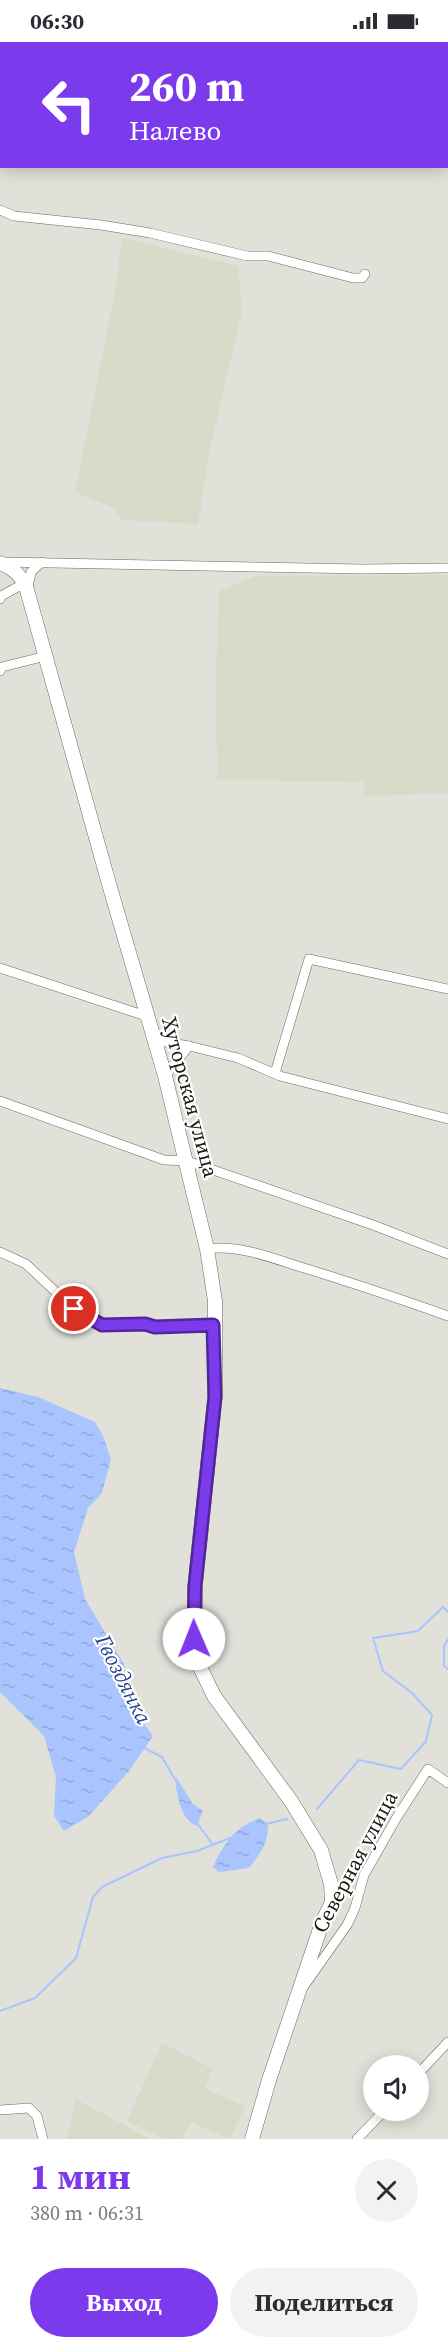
<!DOCTYPE html>
<html lang="ru">
<head>
<meta charset="utf-8">
<style>
  :root { --surface:#fff; --page:#f2f2f3; --text:#2b2b33; --muted:#7c7c81; --accent:#7c3aed }
  body { margin:0; font-family:"Source Serif 4",serif; background:var(--page); color:var(--text); height:100vh; display:flex; flex-direction:column; font-size:22px; white-space:nowrap }
  * { box-sizing:border-box; margin:0 }
  p { font-size:20px; color:var(--muted) }
  .icon { flex:none; width:33px; height:33px; fill:none; stroke:currentColor; stroke-width:2; stroke-linecap:round; stroke-linejoin:round }
  .map { position:relative; height:2097px; overflow:hidden }
  .drawer { display:flex; flex-direction:column; background:var(--surface); flex:1 }
  .drawer>* { flex:none }
  .top-card { position:absolute; left:0px; top:0px; width:448px; height:126px; box-shadow:0 3px 15px #0003; background:#7c3aed; color:#fff; overflow:hidden }
  .controls { position:absolute; left:363px; top:2013px; display:grid; gap:12px }
  .controls a { display:grid; place-items:center; width:66px; height:66px; border-radius:50%; background:var(--surface); box-shadow:0 3px 15px #0003; font-size:30px }
  .pin { position:absolute; display:grid; place-items:center; width:51px; height:51px; color:#fff; margin:-26px; border:3px solid #fff; border-radius:50%; box-shadow:0 2px 6px #0007 }
  .me { position:absolute; width:66px; margin:-33px; rotate:359deg; stroke-linejoin:round; filter:drop-shadow(0 0 4px #0008) }
  .turn { display:flex; align-items:center; gap:21px; height:126px; padding:0 30px; font-size:27px }
  .turn .icon { width:78px; height:78px; stroke-width:2.5 }
  .turn b { display:block; font-size:42px; line-height:51px }
  .round { display:grid; place-items:center; flex:none; width:63px; height:63px; border-radius:32px; background:var(--page) }
  .headline { display:flex; align-items:center; justify-content:space-between; height:102px; padding:0 30px }
  h1 { font-size:36px; font-weight:700; line-height:45px; color:var(--accent) }
  .primary-button { display:flex; gap:12px; margin-top:auto; padding:12px 30px }
  .primary-button a { flex:1; height:69px; border-radius:36px; background:var(--accent); color:#fff; font-size:24px; font-weight:700; line-height:69px; text-align:center }
  .primary-button a+a { background:var(--page); color:var(--text) }
  .status { display:flex; justify-content:space-between; align-items:center; height:42px; padding:0 30px; background:var(--surface); direction:ltr }
  .status svg { height:16px; fill:currentColor }
  .map>svg:first-child { display:block }
  .built { fill:#dadaca }
  .water { fill:url(#water-ripples) }
  .lines { fill:none; stroke-linecap:round; stroke-linejoin:round }
  .stream { stroke:#a9c4fe; stroke-width:2 }
  .minor-casing { stroke:#6a6a63; stroke-width:10 }
  .secondary-casing { stroke:#6a6a63; stroke-width:15 }
  .minor { stroke:#fff; stroke-width:9 }
  .secondary { stroke:#fff; stroke-width:14 }
  .route-casing { stroke:#51269a; stroke-width:15 }
  .route { stroke:#7c3aed; stroke-width:10 }
  .labels { text-anchor:middle; stroke-width:4.5; stroke-linejoin:round; paint-order:stroke }
  .street-label { font-size:21px; fill:#181815; stroke:#fffffe }
  .water-label { font-size:22px; font-style:italic; fill:#254193; stroke:#fffffe }
</style>
</head>
<body>
<div class="status"><b>06:30</b><svg viewBox="0 0 49 12"><path d="M0 12V9h3v3zM5 12V6h3v6zM10 12V3h3v9zM15 12V0h3v12zM26 1h20v11H26zM47 4h2v5h-2z"/></svg></div>
<div class="map">
<svg width="448" height="2097" viewBox="0 0 448 2097">
  <defs>
    <pattern id="water-ripples" width="26" height="14" patternUnits="userSpaceOnUse" patternTransform="scale(1.5)"><rect width="26" height="14" fill="#a9c4fe"/><path d="M2 4q2-2 4 0t4 0M15 11q2-2 4 0t4 0" fill="none" stroke="#91a8d9"/></pattern>
  </defs>
  <rect width="100%" height="100%" fill="#e1e0d9"/>
  <!-- built -->
  <g class="built">
    <polygon points="122,196 238,224 242,269 211,403 198,482 121,478 112,465 75,450 115,248"/>
    <polygon points="448,533 448,751 363,754 364,740 217,738 216,628 219,549 256,534"/>
    <polygon points="162,2001 213,2027 205,2047 245,2064 230,2097 191,2080 182,2097 165,2097 127,2079"/>
    <polygon points="75,2057 117,2079 150,2097 67,2097"/>
  </g>
  <!-- water -->
  <g class="water">
    <polygon points="0,1346 38,1355 95,1380 103,1394 111,1417 102,1451 88,1466 74,1510 85,1557 124,1622 127,1658 153,1694 129,1729 89,1774 64,1789 54,1774 56,1735 44,1694 0,1650"/>
    <path d="M 176,1735 L 193,1762 L 203,1769 L 197,1784 C 181,1779 175,1750 176,1735 Z"/>
    <path d="M 260,1776 L 268,1782 C 268,1803 261,1810 249,1826 L 219,1830 L 213,1825 C 224,1801 235,1785 260,1776 Z"/>
  </g>
  <g class="lines">
    <!-- stream -->
    <g class="stream">
      <polyline points="448,1597 444,1604 444,1624 448,1627"/>
      <polyline points="144,1706 162,1715 176,1739"/>
      <polyline points="317,1767 359,1718 401,1727 426,1699 432,1673 412,1651 383,1629 373,1596 418,1589 443,1565 448,1570"/>
      <polyline points="197,1781 213,1803"/>
      <polyline points="266,1782 287,1777"/>
      <polyline points="0,1969 35,1956 76,1916 93,1855 102,1845 162,1816 197,1809 230,1796"/>
    </g>
    <!-- minor casing -->
    <g class="minor-casing">
      <g id="minor">
        <polyline points="0,168 14,174 101,183 150,191 247,214 268,214 353,236 362,236 365,232"/>
        <polyline points="2,520 362,527 448,526"/>
        <polyline points="28,545 31,530 42,520"/>
        <polyline points="0,557 1,554 25,541"/>
        <polyline points="0,629 2,625 46,614"/>
        <polyline points="0,926 146,974"/>
        <polyline points="154,998 189,1004 238,1016 280,1034 448,1077"/>
        <polyline points="275,1031 309,917 448,947"/>
        <polyline points="165,1034 189,1004"/>
        <polyline points="0,1059 164,1118 187,1119 373,1183 448,1212"/>
        <path d="M 207,1207 C 239,1202 274,1217 304,1226 C 353,1241 400,1257 448,1274"/>
        <polyline points="0,1210 26,1222 74,1267 90,1278 102,1283 145,1282 155,1285 213,1283"/>
        <polyline points="304,1944 347,1883 355,1866 364,1833 397,1775 428,1727 448,1741"/>
        <polyline points="418,2032 448,2000"/>
        <polyline points="0,2068 29,2066 37,2074 43,2097"/>
        <polyline points="357,2097 385,2068"/>
      </g>
    </g>
    <!-- secondary casing -->
    <g class="secondary-casing">
      <path id="secondary" d="M 0,521 C 14,526 22,534 27,548 L 109,842 L 165,1034 L 207,1207 L 215,1259 L 215,1355 L 195,1544 L 195,1606 L 199,1623 L 214,1654 L 291,1759 L 321,1808 L 331,1842 L 332,1860 L 322,1881 L 269,2038 L 252,2097"/>
    </g>
    <!-- minor -->
    <use href="#minor" class="minor"/>
    <!-- secondary -->
    <use href="#secondary" class="secondary"/>
  </g>
  <g class="lines">
    <!-- route casing -->
    <g class="route-casing">
      <polyline id="route" points="74,1267 102,1283 145,1282 155,1285 213,1283 215,1355 195,1544 194,1597"/>
    </g>
    <!-- route -->
    <use href="#route" class="route"/>
  </g>
  <g class="labels">
    <!-- street labels -->
    <g class="street-label">
      <text transform="translate(190 1055) rotate(75)" y="7">Хуторская улица</text>
      <text transform="translate(355 1820) rotate(-62)" y="7">Северная улица</text>
    </g>
    <!-- water labels -->
    <g class="water-label">
      <text transform="translate(124 1637) rotate(63)" y="8">Гвоздянка</text>
    </g>
  </g>
</svg>
<div class="controls">
<a><svg class="icon" aria-label="sound" viewBox="0 0 24 24"><path d="M4 9h4l5-4v14l-5-4H4zM17 9q2 3 0 6"/></svg></a>
</div>
<div class="pin" style="left:74px;top:1267px;background:#d93025"><svg class="icon" aria-label="arrive" viewBox="0 0 24 24"><path d="M6 21V4h12l-3 4 3 4H6"/></svg></div>
<svg class="me" style="left:194px;top:1597px" viewBox="-20 -20 40 40"><circle r="19" fill="#fff"/><path d="M0-13L10 11 0 6-10 11z" fill="#7c3aed"/></svg>
<div class="top-card">
<div class="turn"><svg class="icon" aria-label="left" viewBox="0 0 24 24"><path d="M17 20v-9H6M10 6l-5 5 5 5"/></svg><div><b>260 m</b>Налево</div></div>
</div>
</div>
<section class="drawer">
<div class="headline"><div><h1>1 мин</h1><p>380 m · 06:31</p></div><a class="round"><svg class="icon" aria-label="close" viewBox="0 0 24 24"><path d="M6 6l12 12M18 6L6 18"/></svg></a></div>
<div class="primary-button"><a>Выход</a><a>Поделиться</a></div>
</section>
</body>
</html>
